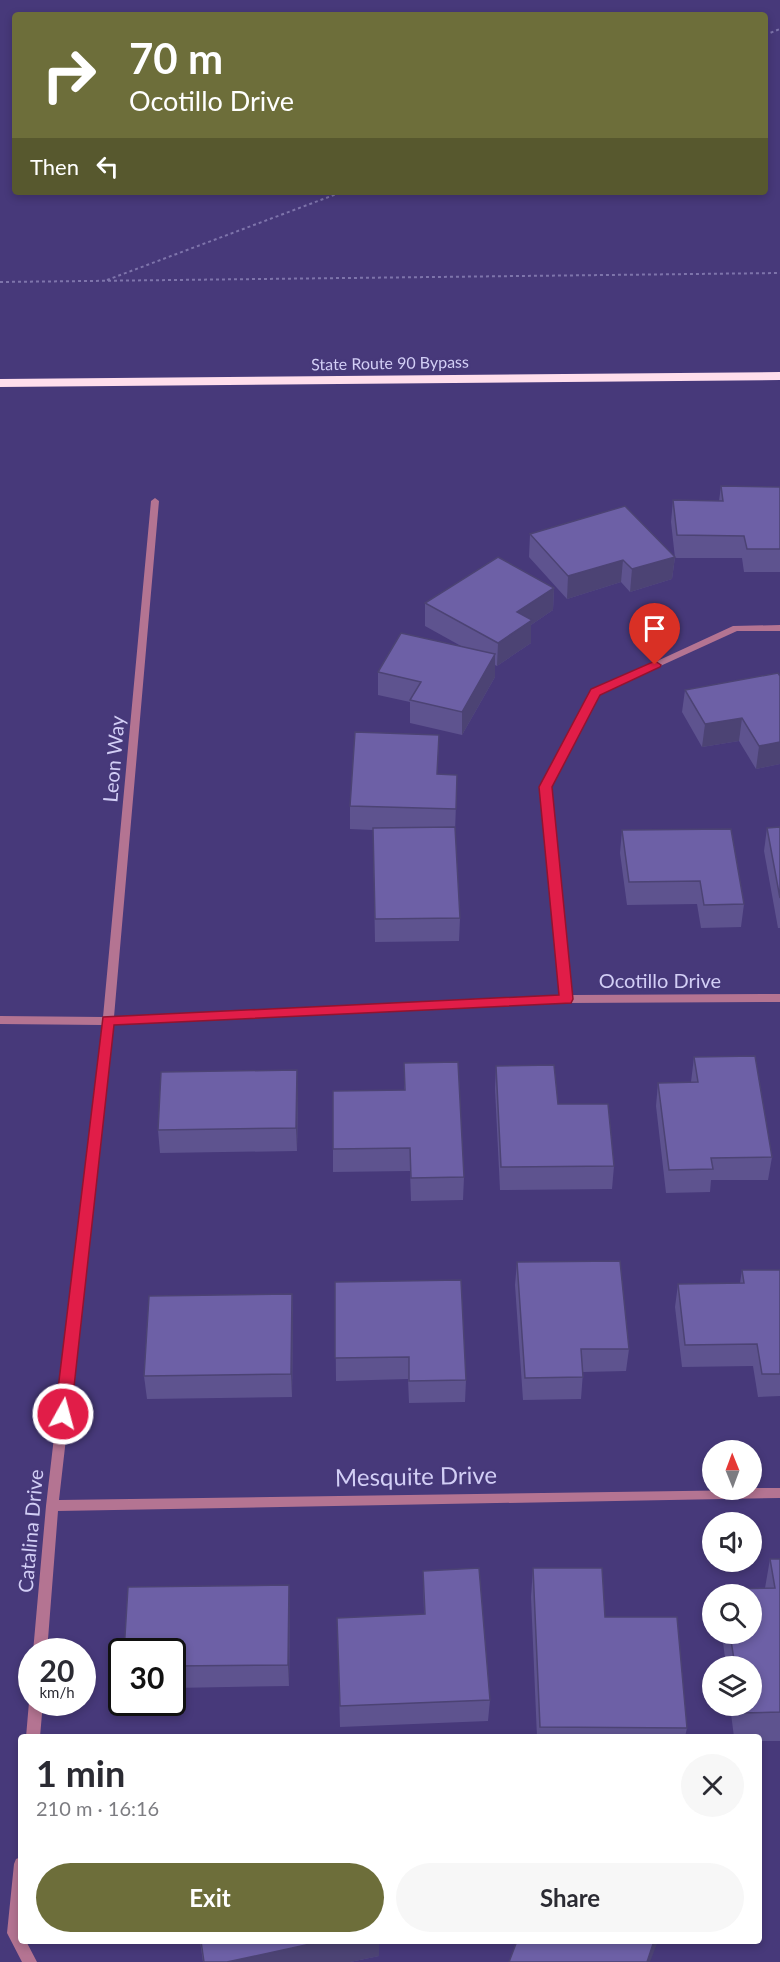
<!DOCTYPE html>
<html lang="en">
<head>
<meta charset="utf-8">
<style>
  :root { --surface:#fff; --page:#f7f7f7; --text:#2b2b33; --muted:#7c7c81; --accent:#6d6e3a }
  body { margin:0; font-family:Lato,sans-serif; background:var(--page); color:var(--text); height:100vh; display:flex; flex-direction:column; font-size:22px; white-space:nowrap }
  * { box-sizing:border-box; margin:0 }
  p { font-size:20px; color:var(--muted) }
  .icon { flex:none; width:33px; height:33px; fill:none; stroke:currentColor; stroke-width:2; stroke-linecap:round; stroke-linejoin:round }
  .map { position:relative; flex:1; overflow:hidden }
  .details { position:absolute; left:18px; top:1734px; width:744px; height:210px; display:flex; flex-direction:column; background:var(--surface); border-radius:6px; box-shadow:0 3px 9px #0003 }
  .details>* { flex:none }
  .top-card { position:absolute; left:12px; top:12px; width:756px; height:183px; border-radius:6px; box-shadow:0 3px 9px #0003; background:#6d6e3a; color:#fff; overflow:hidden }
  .needle { width:39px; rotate:359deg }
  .controls { position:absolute; left:702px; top:1440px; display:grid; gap:12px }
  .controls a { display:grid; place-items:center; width:60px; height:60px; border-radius:50%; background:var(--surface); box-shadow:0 3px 9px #0003; font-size:30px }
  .speed { position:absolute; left:18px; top:1638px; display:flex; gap:12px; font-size:30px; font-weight:700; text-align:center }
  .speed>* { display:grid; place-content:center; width:78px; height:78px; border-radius:50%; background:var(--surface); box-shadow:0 3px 9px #0003; line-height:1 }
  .speed small { font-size:15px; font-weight:400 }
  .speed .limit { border:3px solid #111; border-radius:9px; background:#fff; color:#111 }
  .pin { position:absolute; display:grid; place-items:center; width:51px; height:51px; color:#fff; margin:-62px -26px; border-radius:50% 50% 50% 0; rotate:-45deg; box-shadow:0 0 6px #0007 }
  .pin .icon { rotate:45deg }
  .me { position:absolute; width:66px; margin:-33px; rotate:7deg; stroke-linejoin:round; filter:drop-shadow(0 0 4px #0008) }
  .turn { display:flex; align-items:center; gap:21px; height:126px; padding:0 18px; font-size:27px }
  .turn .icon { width:78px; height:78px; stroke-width:2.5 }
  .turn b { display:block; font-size:42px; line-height:51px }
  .then { display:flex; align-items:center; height:57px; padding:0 18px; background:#0003; gap:12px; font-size:22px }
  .round { display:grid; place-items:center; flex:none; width:63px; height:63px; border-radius:32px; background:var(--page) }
  .overview { display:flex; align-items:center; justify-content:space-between; height:102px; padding:0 18px }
  h1 { font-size:36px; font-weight:700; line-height:45px }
  .action { display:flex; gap:12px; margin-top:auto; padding:12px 18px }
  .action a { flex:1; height:69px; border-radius:36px; background:var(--accent); color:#fff; font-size:24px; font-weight:700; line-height:69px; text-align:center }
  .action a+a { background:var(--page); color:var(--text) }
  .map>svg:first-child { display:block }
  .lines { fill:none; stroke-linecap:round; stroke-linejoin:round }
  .path { stroke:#7e74ab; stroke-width:2; stroke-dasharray:3 3; stroke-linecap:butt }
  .minor { fill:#b47492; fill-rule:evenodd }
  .highway { fill:#ffdeec; fill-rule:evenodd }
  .wall { fill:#5e538f }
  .shaded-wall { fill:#4c4374 }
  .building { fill:#6d60a6; stroke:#4c4374; stroke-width:1.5 }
  .route { fill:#e11d48; stroke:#92132f; stroke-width:1.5 }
  .labels { text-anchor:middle; stroke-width:4.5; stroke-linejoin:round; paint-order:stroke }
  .far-street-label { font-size:16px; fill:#d2cef5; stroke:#47397a }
  .street-label { font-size:20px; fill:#d2cef5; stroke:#47397a }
  .near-street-label { font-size:24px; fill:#d2cef5; stroke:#47397a }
</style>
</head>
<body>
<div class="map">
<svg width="780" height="1962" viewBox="0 0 780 1962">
  <rect width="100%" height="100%" fill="#47397a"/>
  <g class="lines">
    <!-- path -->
    <g class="path">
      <polyline points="765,35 780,29"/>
      <polyline points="107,280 342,192"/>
      <polyline points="0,282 780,273"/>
    </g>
    <!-- minor -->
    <g class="minor">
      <polygon points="155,498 159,501 114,1017 561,996 540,787 590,692 733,626 780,625 780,631 737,631 599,694 550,787 572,995 780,994 780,1002 567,1003 113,1025 59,1500 752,1490 752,1488 780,1488 780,1498 58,1511 47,1652 33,1652 46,1506 102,1025 0,1024 0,1016 103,1017 151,501"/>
      <polygon points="31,1698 32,1702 43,1702 40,1737 26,1737 29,1702"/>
      <polygon points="21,1857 21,1941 26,1941 37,1962 22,1962 7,1933 14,1864 16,1859"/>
    </g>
    <!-- highway -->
    <polygon class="highway" points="780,372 780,380 0,387 0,379"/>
  </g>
  <!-- wall -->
  <g class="wall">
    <polygon points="721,486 780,487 780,572 744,572 742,558 675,558 671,522 673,500 719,501"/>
    <polygon points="530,534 675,557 672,579 630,592 621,582 567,599 529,557"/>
    <polygon points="554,588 553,610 531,625 531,643 497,666 495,665 495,677 462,735 410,723 410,702 378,695 378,672 461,646 425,626 425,603"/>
    <polygon points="780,676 780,764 756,769 739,741 702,747 682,712 685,690"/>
    <polygon points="438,774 457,775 455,832 460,918 459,941 375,942 373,830 350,829 350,806"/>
    <polygon points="780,827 780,928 778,928 764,851 767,828"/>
    <polygon points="622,830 744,904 741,927 701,928 697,904 627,905 620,853"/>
    <polygon points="694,1057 772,1157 768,1180 711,1180 710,1192 666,1193 656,1106 658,1083 691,1082"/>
    <polygon points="404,1063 464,1177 463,1200 411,1201 410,1171 333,1172 333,1149 404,1090"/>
    <polygon points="496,1066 558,1104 614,1166 612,1189 500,1190 495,1089"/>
    <polygon points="298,1094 297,1151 160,1153 158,1130"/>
    <polygon points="517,1262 629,1349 626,1371 583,1372 581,1399 523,1400 515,1285"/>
    <polygon points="742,1270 780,1270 780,1396 758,1397 753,1366 682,1367 675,1307 678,1284 740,1283"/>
    <polygon points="335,1282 466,1380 465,1402 409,1403 408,1379 336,1381"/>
    <polygon points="292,1294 293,1317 292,1397 147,1399 144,1376"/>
    <polygon points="770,1559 780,1559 780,1741 759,1741 759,1737 734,1737 730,1706 752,1706 752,1666 726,1666 722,1634 752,1634 752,1594 724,1594 725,1589 765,1588"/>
    <polygon points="533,1568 605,1617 687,1728 685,1737 537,1737 531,1597"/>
    <polygon points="423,1571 490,1700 488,1721 340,1727 337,1618 424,1614"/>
    <polygon points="290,1607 289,1686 172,1688 172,1652"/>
    <polygon points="200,1941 379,1941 379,1956 350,1962 203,1962"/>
  </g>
  <!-- shaded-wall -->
  <g class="shaded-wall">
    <polygon points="675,557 672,579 630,592 632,569"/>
    <polygon points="623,560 621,582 567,599 568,576"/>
    <polygon points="554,588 553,610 531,625 531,643 497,666 498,643 517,612"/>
    <polygon points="495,654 495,677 462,735 462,712"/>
    <polygon points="742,718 739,741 702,747 705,724"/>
    <polygon points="780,742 780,764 756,769 759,746"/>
    <polygon points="297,1070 298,1094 297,1151 296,1128"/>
    <polygon points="292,1294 293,1317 292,1397 291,1374"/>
    <polygon points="289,1585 290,1607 289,1686 288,1665"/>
    <polygon points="157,1941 169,1941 158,1944"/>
    <polygon points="324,1941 379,1941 379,1956 350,1962 227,1962"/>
    <polygon points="654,1941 658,1941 650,1962 647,1962"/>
  </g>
  <!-- building -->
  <g class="building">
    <polygon points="721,486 780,487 780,549 747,549 744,536 677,535 673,500 723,501"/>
    <polygon points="625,506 675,557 632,569 623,560 568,576 530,534"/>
    <polygon points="498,557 554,588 517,612 532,620 498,643 425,603"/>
    <polygon points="401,633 495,654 462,712 410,700 421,682 378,672"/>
    <polygon points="778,673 780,676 780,742 759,746 742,718 705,724 685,690"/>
    <polygon points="355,732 439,735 437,774 457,775 456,809 350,806"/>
    <polygon points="455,827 460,918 375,919 373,828"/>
    <polygon points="780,827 780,898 767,828"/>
    <polygon points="731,829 744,904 704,905 700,881 629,882 622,830"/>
    <polygon points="755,1056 772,1157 711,1158 713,1169 669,1170 658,1083 698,1082 694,1057"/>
    <polygon points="458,1062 464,1177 411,1178 410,1148 333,1149 333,1091 405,1090 404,1063"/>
    <polygon points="554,1065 558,1104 608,1104 614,1166 501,1167 496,1066"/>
    <polygon points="297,1070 296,1128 158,1130 161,1072"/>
    <polygon points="620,1261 629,1349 581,1349 583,1377 525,1378 517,1262"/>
    <polygon points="742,1270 780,1270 780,1374 762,1374 757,1344 685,1345 678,1284 744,1283"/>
    <polygon points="461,1280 466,1380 409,1381 409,1357 335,1358 335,1282"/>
    <polygon points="292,1294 291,1374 144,1376 149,1296"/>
    <polygon points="770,1559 780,1559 780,1712 741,1713 740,1706 752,1706 752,1666 735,1666 730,1634 752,1634 752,1594 725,1594 725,1589 775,1588"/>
    <polygon points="479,1568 490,1700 340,1706 337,1618 425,1614 423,1571"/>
    <polygon points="533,1568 602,1568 605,1617 677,1617 687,1728 540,1727"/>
    <polygon points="289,1585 288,1665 172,1666 172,1652 124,1652 128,1587"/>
    <polygon points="201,1941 324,1941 227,1962 204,1962"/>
    <polygon points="517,1941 654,1941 647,1962 509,1962"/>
  </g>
  <!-- route -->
  <polygon class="route" points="655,661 661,665 660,667 600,695 552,787 573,999 571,1003 114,1025 71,1414 68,1419 63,1421 57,1419 55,1414 103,1017 559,995 539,787 591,689"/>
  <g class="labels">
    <!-- far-street labels -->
    <g class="far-street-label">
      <text transform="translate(390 363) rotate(-1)" y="6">State Route 90 Bypass</text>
    </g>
    <!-- street labels -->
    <g class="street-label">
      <text transform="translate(114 759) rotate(-85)" y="7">Leon Way</text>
      <text x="660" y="988">Ocotillo Drive</text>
      <text transform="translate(31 1531) rotate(-85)" y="7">Catalina Drive</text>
    </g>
    <!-- near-street labels -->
    <g class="near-street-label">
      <text transform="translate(416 1477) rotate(-1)" y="8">Mesquite Drive</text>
    </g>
  </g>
</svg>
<div class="controls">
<a><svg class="needle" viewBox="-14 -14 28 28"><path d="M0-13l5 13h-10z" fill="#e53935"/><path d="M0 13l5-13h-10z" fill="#7c7c81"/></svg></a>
<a><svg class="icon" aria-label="sound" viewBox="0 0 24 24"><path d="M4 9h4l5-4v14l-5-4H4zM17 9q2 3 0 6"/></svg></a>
<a><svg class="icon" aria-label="search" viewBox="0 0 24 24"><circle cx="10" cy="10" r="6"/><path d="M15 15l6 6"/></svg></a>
<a><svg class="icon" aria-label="layers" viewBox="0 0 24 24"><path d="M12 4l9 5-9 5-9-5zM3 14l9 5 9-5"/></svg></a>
</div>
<div class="speed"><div>20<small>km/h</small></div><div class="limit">30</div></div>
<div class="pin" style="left:655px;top:665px;background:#d93025"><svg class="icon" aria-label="arrive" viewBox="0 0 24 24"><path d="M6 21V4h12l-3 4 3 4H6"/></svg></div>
<svg class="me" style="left:63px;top:1414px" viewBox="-20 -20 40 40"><circle r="17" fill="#e11d48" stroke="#fff" stroke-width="3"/><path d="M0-11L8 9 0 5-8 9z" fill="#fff"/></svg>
<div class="top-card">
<div class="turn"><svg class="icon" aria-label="right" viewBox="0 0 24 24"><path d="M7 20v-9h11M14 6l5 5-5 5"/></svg><div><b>70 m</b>Ocotillo Drive</div></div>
<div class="then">Then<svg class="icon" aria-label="left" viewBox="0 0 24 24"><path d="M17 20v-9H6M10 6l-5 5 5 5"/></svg></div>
</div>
<section class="details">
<div class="overview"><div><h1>1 min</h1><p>210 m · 16:16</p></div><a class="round"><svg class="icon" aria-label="close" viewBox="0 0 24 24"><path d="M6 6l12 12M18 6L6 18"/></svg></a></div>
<div class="action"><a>Exit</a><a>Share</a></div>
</section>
</div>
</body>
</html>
